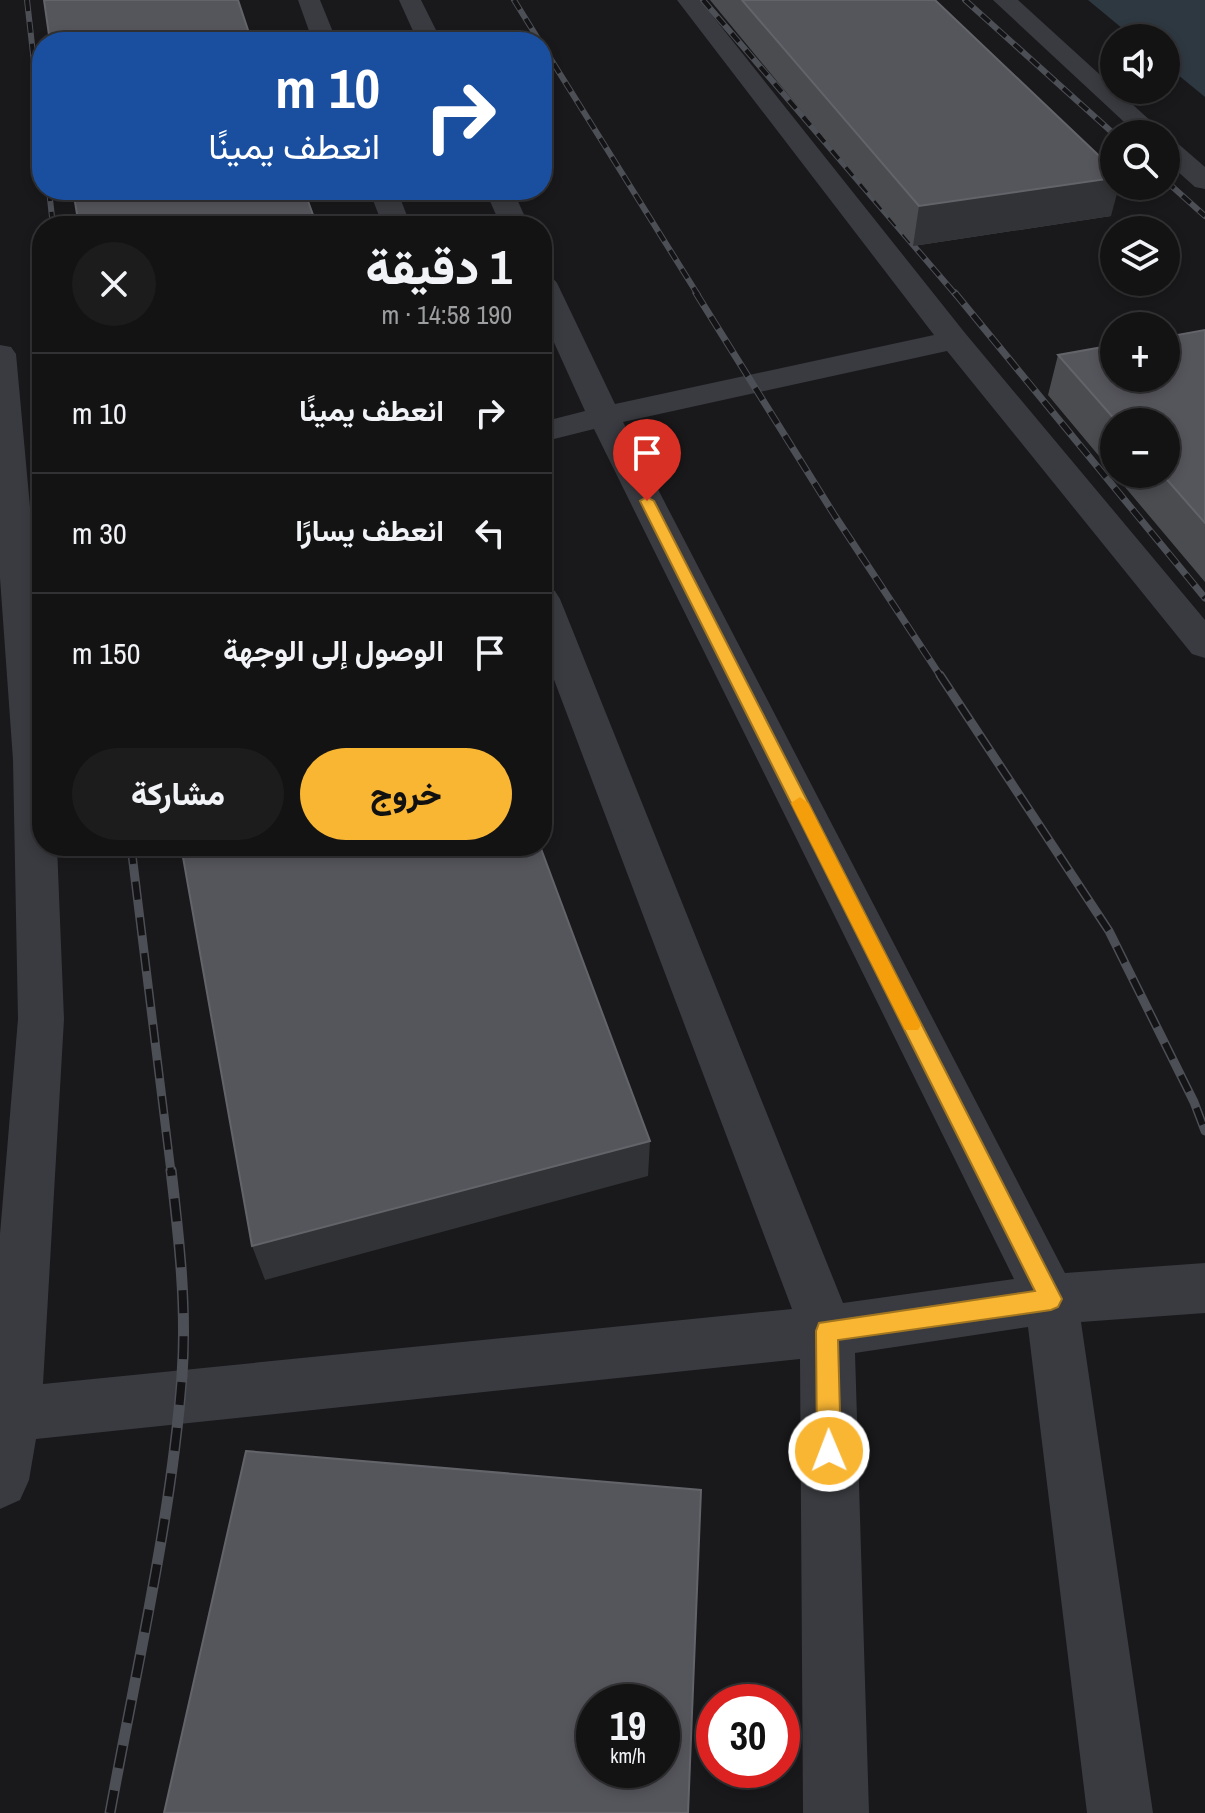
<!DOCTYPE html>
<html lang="ar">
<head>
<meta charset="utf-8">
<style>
  :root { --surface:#131314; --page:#1c1c1d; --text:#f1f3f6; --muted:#9d9ea0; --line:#323234; --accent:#f9b633 }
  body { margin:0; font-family:"Archivo Narrow",Vazirmatn,sans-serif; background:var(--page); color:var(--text); direction:rtl; height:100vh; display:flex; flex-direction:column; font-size:30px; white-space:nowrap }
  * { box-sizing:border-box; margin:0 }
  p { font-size:26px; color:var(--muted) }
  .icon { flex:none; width:44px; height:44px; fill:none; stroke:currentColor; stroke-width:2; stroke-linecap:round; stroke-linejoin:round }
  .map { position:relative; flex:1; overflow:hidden; direction:ltr }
  .side { position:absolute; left:32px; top:216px; width:520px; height:640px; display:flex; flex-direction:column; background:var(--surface); border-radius:32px; box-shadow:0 4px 12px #0003,0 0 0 2px var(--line); direction:rtl }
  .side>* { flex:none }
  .guide { position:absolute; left:32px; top:32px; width:520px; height:168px; border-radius:32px; box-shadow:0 4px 12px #0003,0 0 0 2px var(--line); direction:rtl; background:#1a4fa0; color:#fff; overflow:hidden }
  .controls { position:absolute; left:1100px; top:24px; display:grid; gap:16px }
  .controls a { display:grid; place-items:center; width:80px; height:80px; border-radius:50%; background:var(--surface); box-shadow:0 4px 12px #0003,0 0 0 2px var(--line); font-size:40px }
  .speed { position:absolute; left:576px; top:1684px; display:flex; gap:16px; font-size:40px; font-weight:700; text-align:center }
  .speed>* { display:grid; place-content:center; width:104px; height:104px; border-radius:50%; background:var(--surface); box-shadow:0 4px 12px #0003,0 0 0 2px var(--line); line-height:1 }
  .speed small { font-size:20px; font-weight:400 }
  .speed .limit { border:12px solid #d22; background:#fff; color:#111 }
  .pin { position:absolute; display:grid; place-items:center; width:68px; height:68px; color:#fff; margin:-82px -34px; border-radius:50% 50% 50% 0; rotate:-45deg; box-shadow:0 0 8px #0007 }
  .pin .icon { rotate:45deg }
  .me { position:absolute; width:88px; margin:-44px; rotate:359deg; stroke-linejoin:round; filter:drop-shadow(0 0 6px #0008) }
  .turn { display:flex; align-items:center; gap:28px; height:168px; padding:0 40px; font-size:36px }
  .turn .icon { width:104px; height:104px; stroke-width:2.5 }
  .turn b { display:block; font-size:56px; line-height:68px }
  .round { display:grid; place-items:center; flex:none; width:84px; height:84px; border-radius:42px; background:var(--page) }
  .overview { display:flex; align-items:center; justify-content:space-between; height:136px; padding:0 40px }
  h1 { font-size:48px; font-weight:800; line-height:60px }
  .primary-button { display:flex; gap:16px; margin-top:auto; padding:16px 40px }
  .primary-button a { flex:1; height:92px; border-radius:48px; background:var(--accent); color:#111; font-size:32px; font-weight:800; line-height:92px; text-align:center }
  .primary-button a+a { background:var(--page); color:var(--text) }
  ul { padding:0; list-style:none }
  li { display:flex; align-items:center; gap:24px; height:120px; padding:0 40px; border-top:2px solid var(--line) }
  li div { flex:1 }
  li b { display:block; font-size:30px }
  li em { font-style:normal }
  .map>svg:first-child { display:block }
  .water { fill:#2e3840 }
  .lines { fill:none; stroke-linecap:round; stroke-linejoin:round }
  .minor { fill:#393b40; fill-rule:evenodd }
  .rail-far3-casing { stroke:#4c4f55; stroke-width:6 }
  .rail-far2-casing { stroke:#4c4f55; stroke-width:7 }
  .rail-far1-casing { stroke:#4c4f55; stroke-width:9 }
  .rail-casing { stroke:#4c4f55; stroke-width:11 }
  .rail-far3 { stroke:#141416; stroke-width:4; stroke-dasharray:11; stroke-linecap:butt }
  .rail-far2 { stroke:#141416; stroke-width:5; stroke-dasharray:14; stroke-linecap:butt }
  .rail-far1 { stroke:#141416; stroke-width:6; stroke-dasharray:18; stroke-linecap:butt }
  .rail { stroke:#141416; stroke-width:8; stroke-dasharray:23; stroke-linecap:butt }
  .wall { fill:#4a4c50 }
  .shaded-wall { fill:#323336 }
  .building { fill:#55565c; stroke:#62646a; stroke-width:2; fill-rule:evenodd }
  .route { fill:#f9b633; stroke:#a27621; stroke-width:2 }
  .slow { fill:#f59e0b }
</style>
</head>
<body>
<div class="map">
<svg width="1205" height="1813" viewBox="0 0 1205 1813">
  <rect width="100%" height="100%" fill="#19191b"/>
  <!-- water -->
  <polygon class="water" points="1088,0 1205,0 1205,97 1166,65 1166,38 1134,38"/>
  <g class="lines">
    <!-- minor -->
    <g class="minor">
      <polygon points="298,0 320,0 337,42 313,42"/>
      <polygon points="399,0 421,0 442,42 418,42"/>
      <polygon points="677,0 700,0 965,333 1205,620 1205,658 1192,654 947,351 623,422 1065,1273 1205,1263 1205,1313 1081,1322 1153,1813 1087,1813 1028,1327 855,1353 869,1813 803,1813 800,1359 36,1439 29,1480 20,1500 0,1509 0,1234 18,1019 13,760 0,578 0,345 11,347 16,354 42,638 42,846 57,846 64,1019 43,1384 792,1309 542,648 542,587 555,591 560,599 843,1303 1014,1279 594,429 542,442 542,422 585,411 542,316 542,274 552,277 557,283 615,404 934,335"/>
      <polygon points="993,0 1018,0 1165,134 1137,134"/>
      <polygon points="1166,139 1175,141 1205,167 1205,189 1195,187 1166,161"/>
      <polygon points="369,190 397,190 411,226 383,226"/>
      <polygon points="485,190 513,190 529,226 501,226"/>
    </g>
    <!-- rail-far3 casing -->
    <g class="rail-far3-casing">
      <g id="rail-far3">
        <polyline points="27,0 42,134"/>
        <polyline points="514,0 540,42"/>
        <polyline points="703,0 956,295"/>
        <polyline points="965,0 1114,134"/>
        <polyline points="542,45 698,295"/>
        <polyline points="1166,181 1205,216"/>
        <polyline points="49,190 53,226"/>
      </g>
    </g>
    <!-- rail-far2 casing -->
    <g class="rail-far2-casing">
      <g id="rail-far2">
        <polyline points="696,293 835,516 941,677"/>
        <polyline points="955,293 1205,598"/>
      </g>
    </g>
    <!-- rail-far1 casing -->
    <g class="rail-far1-casing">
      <g id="rail-far1">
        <polyline points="940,675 1109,931 1194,1102 1205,1131"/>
        <polyline points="131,846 171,1172"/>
      </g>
    </g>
    <!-- rail casing -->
    <g class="rail-casing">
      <path id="rail" d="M 110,1813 C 136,1670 171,1520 182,1376 C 187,1307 179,1238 171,1170"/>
    </g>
    <!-- rail-far3 -->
    <use href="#rail-far3" class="rail-far3"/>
    <!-- rail-far2 -->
    <use href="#rail-far2" class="rail-far2"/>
    <!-- rail-far1 -->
    <use href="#rail-far1" class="rail-far1"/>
    <!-- rail -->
    <use href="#rail" class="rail"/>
  </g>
  <!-- wall -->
  <g class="wall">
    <polygon points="710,0 935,0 1111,216 913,246"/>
    <polygon points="1205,330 1205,582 1114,474 1166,474 1166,422 1114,422 1114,474 1048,395 1058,355"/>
  </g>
  <!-- shaded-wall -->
  <g class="shaded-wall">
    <polygon points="1114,178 1114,186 1119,186 1111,216 913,246 919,206"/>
    <polygon points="650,1141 648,1176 265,1280 252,1246"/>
  </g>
  <!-- building -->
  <g class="building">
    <polygon points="44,0 238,0 252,42 50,42"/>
    <polygon points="742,0 935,0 1114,170 1114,178 919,206"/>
    <polygon points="73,190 304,190 317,226 79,226"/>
    <polygon points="1205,330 1205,523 1162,474 1166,474 1166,422 1117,422 1058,355 1114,345 1114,378 1166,378 1166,337"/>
    <polygon points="181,846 540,846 650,1141 252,1246"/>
    <path d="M 246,1451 L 701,1490 L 688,1813 L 164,1813 ZM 594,1702 L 662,1702 L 662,1770 L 594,1770 Z"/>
  </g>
  <!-- route -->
  <polygon class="route" points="647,497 654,501 1062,1299 1058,1307 1051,1310 838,1340 841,1451 837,1460 829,1463 821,1460 817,1451 816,1331 819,1323 1035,1291 640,501"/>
  <!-- slow -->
  <polygon class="slow" points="800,797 808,803 918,1019 921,1025 918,1030 905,1030 791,803"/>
</svg>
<div class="controls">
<a><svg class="icon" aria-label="sound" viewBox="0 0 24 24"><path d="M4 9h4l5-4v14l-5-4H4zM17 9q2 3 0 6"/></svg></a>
<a><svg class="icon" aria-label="search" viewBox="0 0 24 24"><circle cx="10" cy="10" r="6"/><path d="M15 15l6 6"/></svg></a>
<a><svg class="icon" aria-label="layers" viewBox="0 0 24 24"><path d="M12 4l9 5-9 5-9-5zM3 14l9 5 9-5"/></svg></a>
<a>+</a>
<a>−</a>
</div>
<div class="speed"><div>19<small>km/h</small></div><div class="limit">30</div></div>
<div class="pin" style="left:647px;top:501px;background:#d93025"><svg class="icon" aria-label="arrive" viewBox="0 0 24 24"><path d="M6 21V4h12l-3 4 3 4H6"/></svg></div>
<svg class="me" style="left:829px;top:1451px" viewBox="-20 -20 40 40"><circle r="17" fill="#f9b633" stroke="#fff" stroke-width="3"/><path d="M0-11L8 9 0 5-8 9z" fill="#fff"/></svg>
<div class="guide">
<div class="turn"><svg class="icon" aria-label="right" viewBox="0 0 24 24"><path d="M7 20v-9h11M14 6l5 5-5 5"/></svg><div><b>10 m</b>انعطف يمينًا</div></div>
</div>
<section class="side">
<div class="overview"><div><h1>1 دقيقة</h1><p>190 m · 14:58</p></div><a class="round"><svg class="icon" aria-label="close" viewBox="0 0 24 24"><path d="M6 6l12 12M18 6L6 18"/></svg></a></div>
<ul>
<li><svg class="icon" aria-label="right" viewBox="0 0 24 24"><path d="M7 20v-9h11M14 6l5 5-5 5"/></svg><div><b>انعطف يمينًا</b></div><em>10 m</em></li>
<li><svg class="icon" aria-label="left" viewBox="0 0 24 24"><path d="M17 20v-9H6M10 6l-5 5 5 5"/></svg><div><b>انعطف يسارًا</b></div><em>30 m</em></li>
<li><svg class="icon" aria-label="arrive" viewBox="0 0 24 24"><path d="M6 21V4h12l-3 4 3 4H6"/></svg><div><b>الوصول إلى الوجهة</b></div><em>150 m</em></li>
</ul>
<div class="primary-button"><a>خروج</a><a>مشاركة</a></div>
</section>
</div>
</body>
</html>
